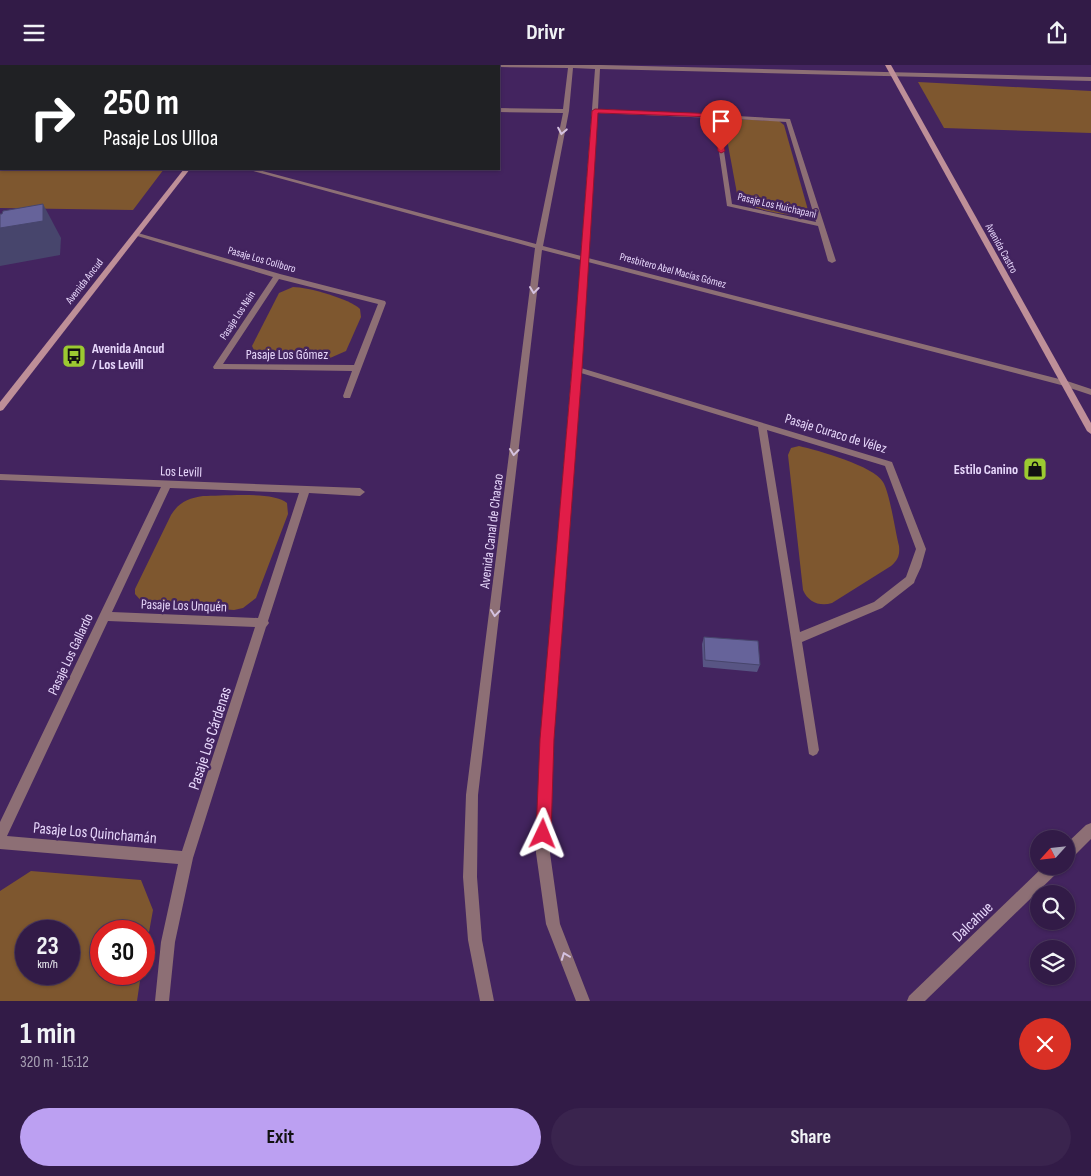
<!DOCTYPE html>
<html lang="en">
<head>
<meta charset="utf-8">
<style>
  :root { --surface:#321b47; --page:#3a244e; --text:#f1f3f6; --muted:#a8a1b4; --line:#4d3960; --accent:#bca0f2 }
  body { margin:0; font-family:"Sofia Sans Condensed",sans-serif; background:var(--page); color:var(--text); height:100vh; display:flex; flex-direction:column; font-size:19px; white-space:nowrap }
  * { box-sizing:border-box; margin:0 }
  p { font-size:16px; color:var(--muted) }
  .icon { flex:none; width:28px; height:28px; fill:none; stroke:currentColor; stroke-width:2; stroke-linecap:round; stroke-linejoin:round }
  .map { position:relative; height:936px; overflow:hidden }
  .panel { display:flex; flex-direction:column; background:var(--surface); flex:1 }
  .panel>* { flex:none }
  .hud { position:absolute; left:0px; top:0px; width:500px; height:105px; box-shadow:0 1px 4px #0004,0 0 0 1px var(--line); background:#202124; color:#fff; overflow:hidden }
  .needle { width:32px; rotate:243deg }
  .tools { position:absolute; left:1030px; top:765px; display:grid; gap:10px }
  .tools a { display:grid; place-items:center; width:45px; height:45px; border-radius:50%; background:var(--surface); box-shadow:0 1px 4px #0004,0 0 0 1px var(--line); font-size:25px }
  .speed { position:absolute; left:15px; top:855px; display:flex; gap:10px; font-size:25px; font-weight:700; text-align:center }
  .speed>* { display:grid; place-content:center; width:65px; height:65px; border-radius:50%; background:var(--surface); box-shadow:0 1px 4px #0004,0 0 0 1px var(--line); line-height:1 }
  .speed small { font-size:12px; font-weight:400 }
  .speed .limit { border:8px solid #d22; background:#fff; color:#111 }
  .pin { position:absolute; display:grid; place-items:center; width:42px; height:42px; color:#fff; margin:-51px -21px; border-radius:50% 50% 50% 0; rotate:-45deg; box-shadow:0 0 5px #0007 }
  .pin .icon { rotate:45deg }
  .me { position:absolute; width:55px; margin:-28px; rotate:2deg; stroke-linejoin:round; filter:drop-shadow(0 0 4px #0008) }
  .turn { display:flex; align-items:center; gap:18px; height:105px; padding:0 20px; font-size:22px }
  .turn .icon { width:65px; height:65px; stroke-width:2.5 }
  .turn b { display:block; font-size:35px; line-height:42px }
  .round { display:grid; place-items:center; flex:none; width:52px; height:52px; border-radius:26px; background:var(--page) }
  .summary { display:flex; align-items:center; justify-content:space-between; height:85px; padding:0 20px }
  h1 { font-size:30px; font-weight:700; line-height:38px }
  .button { display:flex; gap:10px; margin-top:auto; padding:10px 20px }
  .button a { flex:1; height:58px; border-radius:30px; background:var(--accent); color:#111; font-size:20px; font-weight:700; line-height:58px; text-align:center }
  .button a+a { background:var(--page); color:var(--text) }
  header { display:flex; justify-content:space-between; align-items:center; height:65px; padding:0 20px; background:var(--surface); font-size:22px; font-weight:700 }
  .map>svg:first-child { display:block }
  .green { fill:#7e572f; fill-rule:evenodd }
  .lines { fill:none; stroke-linecap:round; stroke-linejoin:round }
  .street { fill:#8d6f75; fill-rule:evenodd }
  .secondary { fill:#be8f98; fill-rule:evenodd }
  .wall { fill:#585584 }
  .shaded-wall { fill:#47456c }
  .building { fill:#66639a; stroke:#47456c }
  .oneway { stroke:#d5c2e0 }
  .route { fill:#e11d48; stroke:#92132f }
  .labels { text-anchor:middle; stroke-width:5; stroke-linejoin:round; paint-order:stroke }
  .far-street-label { font-size:11px; fill:#e7d7fb; stroke:#43245f }
  .poi-label { font-size:14px; font-weight:bold; fill:#e7d7fb; stroke:#43245f; text-anchor:start }
  .street-label { font-size:14px; fill:#e7d7fb; stroke:#43245f }
  .near-street-label { font-size:16px; fill:#e7d7fb; stroke:#43245f }
</style>
</head>
<body>
<header><svg class="icon" aria-label="menu" viewBox="0 0 24 24"><path d="M4 6h16M4 12h16M4 18h16"/></svg>Drivr<svg class="icon" aria-label="share" viewBox="0 0 24 24"><path d="M12 15V3M7 8l5-5 5 5M5 13v7h14v-7"/></svg></header>
<div class="map">
<svg width="1091" height="936" viewBox="0 0 1091 936">
  <rect width="100%" height="100%" fill="#43245f"/>
  <!-- green -->
  <g class="green">
    <polygon points="918,17 1091,26 1091,68 944,63"/>
    <path d="M 731,54 L 779,56 L 784,60 L 808,145 L 805,149 C 792,153 747,143 738,134 L 724,58 Z"/>
    <polygon points="0,92 1,104 164,104 133,145 0,143"/>
    <path d="M 293,222 C 308,222 350,234 360,244 L 361,252 L 346,286 L 330,293 L 267,290 L 255,287 L 252,281 L 279,228 Z"/>
    <path d="M 799,381 C 817,385 874,401 883,417 C 890,429 895,465 899,481 C 900,490 898,495 891,501 L 832,538 C 820,542 808,537 803,525 L 788,390 L 791,383 Z"/>
    <path d="M 203,431 C 222,431 274,426 287,438 L 288,449 L 256,533 L 243,543 L 234,545 L 143,538 L 135,529 L 135,524 L 171,450 C 179,437 189,433 203,431 Z"/>
    <path d="M 31,806 L 141,815 L 153,845 L 144,895 L 144,866 L 101,866 L 101,909 L 141,909 L 137,936 L 0,936 L 0,826 ZM 69,866 L 69,909 L 26,909 L 26,866 Z"/>
  </g>
  <g class="lines">
    <!-- street -->
    <g class="street">
      <path d="M 491,0 L 601,0 L 1091,12 L 1091,16 L 600,4 L 598,44 L 713,50 L 716,48 L 719,50 L 790,54 L 836,196 L 832,198 L 828,196 L 818,161 L 727,141 L 714,53 L 597,48 L 588,193 L 1067,316 L 1091,324 L 1091,330 L 1061,320 L 588,197 L 581,303 L 892,397 L 926,484 L 921,502 L 915,515 L 914,518 L 882,543 L 802,577 L 819,685 L 817,689 L 813,691 L 809,689 L 758,362 L 581,308 L 553,674 L 550,788 L 560,859 L 590,936 L 576,936 L 546,859 L 536,788 L 541,674 L 581,195 L 542,185 L 478,730 L 477,812 L 482,875 L 494,936 L 480,936 L 468,875 L 463,812 L 466,730 L 535,183 L 246,104 L 255,104 L 536,179 L 563,48 L 499,47 L 499,43 L 563,44 L 568,3 L 499,2 ZM 573,3 L 595,4 L 581,191 L 543,181 L 569,46 ZM 719,53 L 786,57 L 816,157 L 732,139 ZM 767,365 L 885,401 L 916,484 L 906,512 L 874,537 L 800,567 Z"/>
      <polygon points="0,82 1,83 1,87 0,87"/>
      <path d="M 134,168 L 138,168 L 280,209 L 385,236 L 386,238 L 350,333 L 344,333 L 343,331 L 352,306 L 214,304 L 213,302 L 273,212 L 134,170 ZM 279,214 L 378,239 L 354,300 L 223,299 Z"/>
      <path d="M 0,409 L 360,423 L 365,427 L 360,431 L 309,428 L 268,556 L 269,558 L 266,562 L 193,793 L 175,877 L 169,936 L 155,936 L 161,877 L 178,799 L 0,784 L 0,757 L 161,422 L 0,415 ZM 170,423 L 299,428 L 258,553 L 112,547 ZM 108,556 L 255,562 L 182,786 L 7,771 Z"/>
      <polygon points="1091,758 1091,774 1071,794 1066,796 1066,779 1086,760"/>
      <polygon points="1044,801 1061,801 1059,806 925,936 907,936 909,931"/>
    </g>
    <!-- secondary -->
    <g class="secondary">
      <polygon points="885,0 891,0 1091,358 1091,369 1087,366"/>
      <polygon points="1,36 1,40 0,41 0,37"/>
      <polygon points="184,104 190,104 3,345 0,346 0,337"/>
    </g>
  </g>
  <!-- wall -->
  <polygon class="wall" points="704,572 760,600 757,607 703,602 702,579"/>
  <!-- shaded-wall -->
  <g class="shaded-wall">
    <polygon points="146,0 195,0 190,1 147,1"/>
    <polygon points="43,139 61,173 60,190 0,201 0,163"/>
  </g>
  <!-- building -->
  <g class="building">
    <polygon points="148,0 152,0 153,1 142,1"/>
    <polygon points="43,139 43,156 0,163 0,149 2,149 3,146"/>
    <polygon points="704,572 758,576 760,600 705,595"/>
  </g>
  <!-- one-way arrows -->
  <defs><path id="oneway-chevron" d="M-2-3.5L2.5 0L-2 3.5" fill="none" stroke-width="1.6" stroke-linecap="round" stroke-linejoin="round" transform="scale(1.25)"/></defs>
  <g class="oneway">
    <use href="#oneway-chevron" transform="translate(562 66) rotate(101)"/>
    <use href="#oneway-chevron" transform="translate(534 225) rotate(97)"/>
    <use href="#oneway-chevron" transform="translate(514 387) rotate(97)"/>
    <use href="#oneway-chevron" transform="translate(495 548) rotate(97)"/>
    <use href="#oneway-chevron" transform="translate(565 891) rotate(-111)"/>
  </g>
  <!-- route -->
  <polygon class="route" points="595,44 718,49 725,86 721,88 718,86 713,52 598,48 582,304 554,674 551,769 549,774 543,776 538,774 536,769 540,674 572,304 592,46"/>
  <!-- icons -->
  <defs>
    <g id="bus-square" transform="scale(1.25)"><rect x="-9" y="-9" width="18" height="18" rx="4" fill="#9cca31" stroke="#43245f"/><path d="M-5-6H5V4H4V6H2V4H-2V6H-4V4H-5ZM-3.5-4V0h7V-4ZM-3.5 1.2v1.5H-2V1.2ZM2 1.2v1.5H3.5V1.2Z" fill="#111"/></g>
    <g id="shop-square" transform="scale(1.25)"><rect x="-9" y="-9" width="18" height="18" rx="4" fill="#9cca31" stroke="#43245f"/><path d="M-5-2.5h2.3a2.7 3.5 0 0 1 5.4 0H5L5.5 6h-11ZM-1.5-2.5h3a1.5 2.3 0 0 0-3 0Z" fill="#111"/></g>
  </defs>
  <g fill-rule="evenodd">
    <use href="#bus-square" x="74" y="291"/>
    <use href="#shop-square" x="1035" y="404"/>
  </g>
  <g class="labels">
    <!-- far-street labels -->
    <g class="far-street-label">
      <text transform="translate(777 140) rotate(13)" y="4">Pasaje Los Huichapani</text>
      <text transform="translate(1002 183) rotate(61)" y="4">Avenida Castro</text>
      <text transform="translate(262 194) rotate(16)" y="4">Pasaje Los Coliboro</text>
      <text transform="translate(673 205) rotate(15)" y="4">Presbítero Abel Macías Gómez</text>
      <text transform="translate(84 216) rotate(-52)" y="4">Avenida Ancud</text>
      <text transform="translate(237 250) rotate(-57)" y="4">Pasaje Los Naín</text>
    </g>
    <!-- poi labels -->
    <g class="poi-label">
      <text x="92" y="288">Avenida Ancud<tspan x="92" dy="16">/ Los Levill</tspan></text>
      <text x="1018" y="409" text-anchor="end">Estilo Canino</text>
    </g>
    <!-- street labels -->
    <g class="street-label">
      <text x="287" y="294">Pasaje Los Gómez</text>
      <text transform="translate(836 368) rotate(17)" y="5">Pasaje Curaco de Vélez</text>
      <text transform="translate(181 406) rotate(2)" y="5">Los Levill</text>
      <text transform="translate(491 466) rotate(-83)" y="5">Avenida Canal de Chacao</text>
      <text transform="translate(184 540) rotate(2)" y="5">Pasaje Los Unquén</text>
      <text transform="translate(70 589) rotate(-65)" y="5">Pasaje Los Gallardo</text>
    </g>
    <!-- near-street labels -->
    <g class="near-street-label">
      <text transform="translate(209 673) rotate(-72)" y="6">Pasaje Los Cárdenas</text>
      <text transform="translate(95 767) rotate(5)" y="6">Pasaje Los Quinchamán</text>
      <text transform="translate(972 856) rotate(-44)" y="6">Dalcahue</text>
    </g>
  </g>
</svg>
<div class="tools">
<a><svg class="needle" viewBox="-14 -14 28 28"><path d="M0-13l5 13h-10z" fill="#e53935"/><path d="M0 13l5-13h-10z" fill="#a8a1b4"/></svg></a>
<a><svg class="icon" aria-label="search" viewBox="0 0 24 24"><circle cx="10" cy="10" r="6"/><path d="M15 15l6 6"/></svg></a>
<a><svg class="icon" aria-label="layers" viewBox="0 0 24 24"><path d="M12 4l9 5-9 5-9-5zM3 14l9 5 9-5"/></svg></a>
</div>
<div class="speed"><div>23<small>km/h</small></div><div class="limit">30</div></div>
<div class="pin" style="left:721px;top:86px;background:#d93025"><svg class="icon" aria-label="arrive" viewBox="0 0 24 24"><path d="M6 21V4h12l-3 4 3 4H6"/></svg></div>
<svg class="me" style="left:543px;top:769px" viewBox="-20 -20 40 40"><path d="M0-17L14 15 0 8-14 15z" fill="#e11d48" stroke="#fff" stroke-width="4"/></svg>
<div class="hud">
<div class="turn"><svg class="icon" aria-label="right" viewBox="0 0 24 24"><path d="M7 20v-9h11M14 6l5 5-5 5"/></svg><div><b>250 m</b>Pasaje Los Ulloa</div></div>
</div>
</div>
<section class="panel">
<div class="summary"><div><h1>1 min</h1><p>320 m · 15:12</p></div><a class="round" style="background:#d93025;color:#fff"><svg class="icon" aria-label="close" viewBox="0 0 24 24"><path d="M6 6l12 12M18 6L6 18"/></svg></a></div>
<div class="button"><a>Exit</a><a>Share</a></div>
</section>
</body>
</html>
